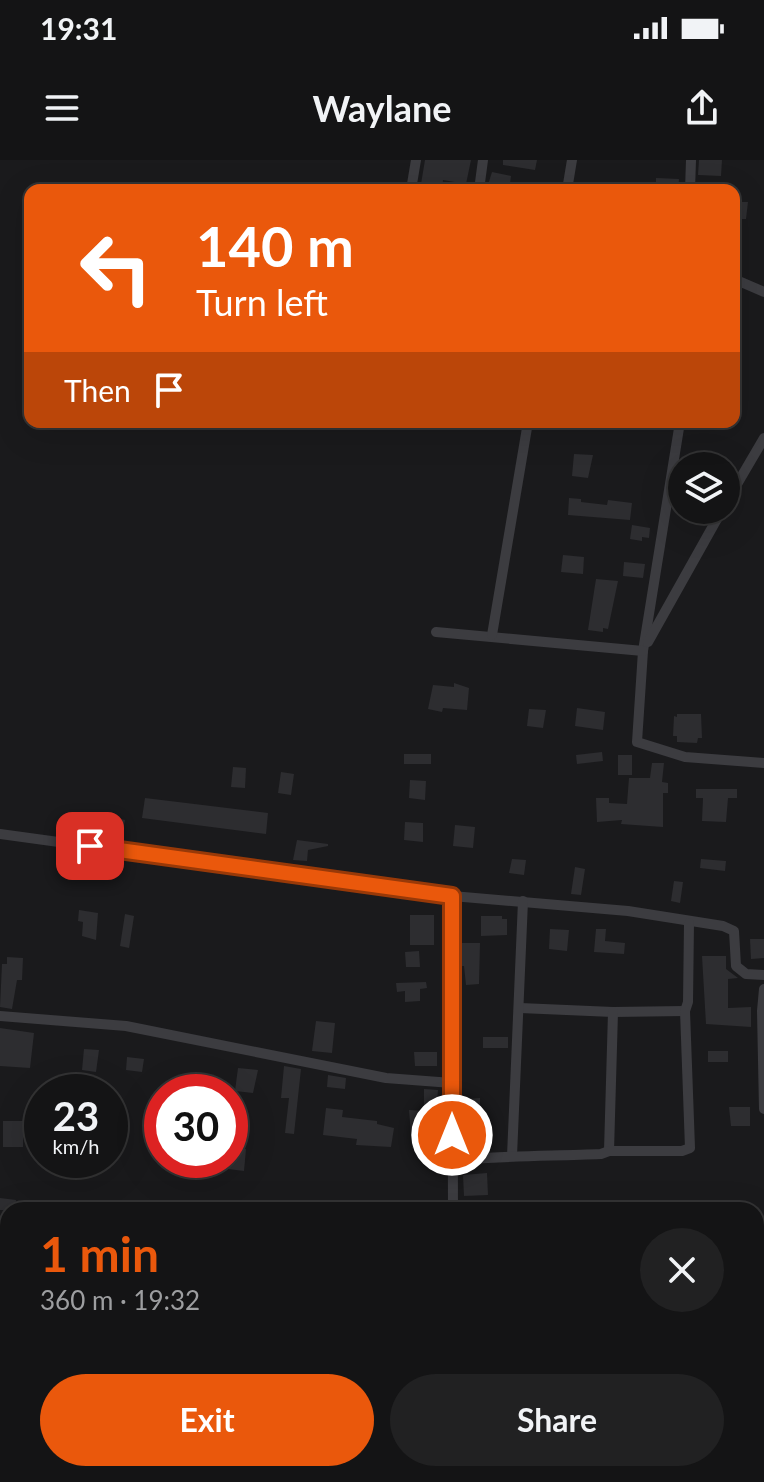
<!DOCTYPE html>
<html lang="en">
<head>
<meta charset="utf-8">
<style>
  :root { --surface:#141415; --page:#212122; --text:#f1f3f6; --muted:#9d9ea0; --line:#333334; --accent:#ea580c }
  body { margin:0; font-family:Lato,sans-serif; background:var(--page); color:var(--text); height:100vh; display:flex; flex-direction:column; font-size:30px; white-space:nowrap }
  * { box-sizing:border-box; margin:0 }
  p { font-size:26px; color:var(--muted) }
  .icon { flex:none; width:44px; height:44px; fill:none; stroke:currentColor; stroke-width:2; stroke-linecap:round; stroke-linejoin:round }
  .map { position:relative; flex:1; overflow:hidden }
  .details { position:absolute; left:0px; top:1042px; width:764px; height:280px; display:flex; flex-direction:column; background:var(--surface); border-radius:24px 24px 0 0; box-shadow:0 8px 32px #0002,0 0 0 2px var(--line) }
  .details>* { flex:none }
  .hud { position:absolute; left:24px; top:24px; width:716px; height:244px; border-radius:16px; box-shadow:0 8px 32px #0002,0 0 0 2px var(--line); background:#ea580c; color:#fff; overflow:hidden }
  .tools { position:absolute; left:668px; top:292px; display:grid; gap:16px }
  .tools a { display:grid; place-items:center; width:72px; height:72px; border-radius:50%; background:var(--surface); box-shadow:0 8px 32px #0002,0 0 0 2px var(--line); font-size:40px }
  .speed { position:absolute; left:24px; top:914px; display:flex; gap:16px; font-size:40px; font-weight:700; text-align:center }
  .speed>* { display:grid; place-content:center; width:104px; height:104px; border-radius:50%; background:var(--surface); box-shadow:0 8px 32px #0002,0 0 0 2px var(--line); line-height:1 }
  .speed small { font-size:20px; font-weight:400 }
  .speed .limit { border:12px solid #d22; background:#fff; color:#111 }
  .pin { position:absolute; display:grid; place-items:center; width:68px; height:68px; color:#fff; margin:-34px; border-radius:16px; box-shadow:0 4px 12px #0006 }
  .me { position:absolute; width:88px; margin:-44px; rotate:0deg; stroke-linejoin:round; filter:drop-shadow(0 0 6px #0008) }
  .turn { display:flex; align-items:center; gap:28px; height:168px; padding:0 40px; font-size:36px }
  .turn .icon { width:104px; height:104px; stroke-width:2.5 }
  .turn b { display:block; font-size:56px; line-height:68px }
  .then { display:flex; align-items:center; height:76px; padding:0 40px; background:#0003; gap:16px; font-size:30px }
  .round { display:grid; place-items:center; flex:none; width:84px; height:84px; border-radius:42px; background:var(--page) }
  .overview { display:flex; align-items:center; justify-content:space-between; height:136px; padding:0 40px }
  h1 { font-size:48px; font-weight:700; line-height:60px; color:var(--accent) }
  .cta { display:flex; gap:16px; margin-top:auto; padding:16px 40px }
  .cta a { flex:1; height:92px; border-radius:48px; background:var(--accent); color:#fff; font-size:32px; font-weight:700; line-height:92px; text-align:center }
  .cta a+a { background:var(--page); color:var(--text) }
  .status { display:flex; justify-content:space-between; align-items:center; height:56px; padding:0 40px; background:var(--surface); direction:ltr }
  .status svg { height:22px; fill:currentColor }
  header { display:flex; justify-content:space-between; align-items:center; height:104px; padding:0 40px; background:var(--surface); font-size:36px; font-weight:700 }
  .map>svg:first-child { display:block }
  .building { fill:#2d2d30 }
  .lines { fill:none; stroke-linecap:round; stroke-linejoin:round }
  .minor { stroke:#3c3c40; stroke-width:10 }
  .route-casing { stroke:#983908; stroke-width:20 }
  .route { stroke:#ea580c; stroke-width:14 }
</style>
</head>
<body>
<div class="status"><b>19:31</b><svg viewBox="0 0 49 12"><path d="M0 12V9h3v3zM5 12V6h3v6zM10 12V3h3v9zM15 12V0h3v12zM26 1h20v11H26zM47 4h2v5h-2z"/></svg></div>
<header><svg class="icon" aria-label="menu" viewBox="0 0 24 24"><path d="M4 6h16M4 12h16M4 18h16"/></svg>Waylane<svg class="icon" aria-label="share" viewBox="0 0 24 24"><path d="M12 15V3M7 8l5-5 5 5M5 13v7h14v-7"/></svg></header>
<div class="map">
<svg width="764" height="1322" viewBox="0 0 764 1322">
  <rect width="100%" height="100%" fill="#1a1a1c"/>
  <!-- building -->
  <g class="building">
    <polygon points="425,0 471,0 466,24 443,20 442,30 420,30"/>
    <polygon points="503,0 537,0 535,10 503,5"/>
    <polygon points="699,0 722,0 721,16 698,15"/>
    <polygon points="492,12 511,16 509,30 487,28"/>
    <polygon points="656,18 679,19 678,30 656,30"/>
    <polygon points="734,42 748,42 746,59 734,59"/>
    <polygon points="574,294 593,295 588,318 572,316"/>
    <polygon points="569,338 581,339 581,342 607,345 608,340 632,343 630,360 568,355"/>
    <polygon points="632,365 650,368 649,378 642,377 642,381 630,379"/>
    <polygon points="563,395 584,397 583,414 561,412"/>
    <polygon points="624,402 645,404 643,418 623,416"/>
    <polygon points="596,419 618,421 608,469 603,468 603,472 588,470"/>
    <polygon points="454,523 469,528 467,550 443,548 442,552 428,549 433,525 454,527"/>
    <polygon points="577,548 605,552 603,570 575,566"/>
    <polygon points="529,549 546,550 543,568 527,566"/>
    <polygon points="677,554 701,554 702,578 698,578 697,583 677,582 677,576 673,576 674,556 677,557"/>
    <polygon points="602,592 603,601 577,604 576,595"/>
    <rect x="404" y="594" width="27" height="10"/>
    <rect x="618" y="595" width="14" height="20"/>
    <polygon points="652,603 664,603 662,622 668,623 668,633 663,633 663,667 621,664 622,660 597,662 596,638 609,638 609,643 627,644 629,618 650,618"/>
    <polygon points="233,607 246,608 245,628 231,627"/>
    <polygon points="281,612 294,614 291,635 278,633"/>
    <polygon points="410,620 426,621 425,640 409,638"/>
    <polygon points="696,629 737,629 737,638 728,638 726,662 702,661 703,638 696,638"/>
    <polygon points="145,638 268,653 266,674 142,658"/>
    <polygon points="112,657 125,660 121,680 108,677"/>
    <polygon points="405,662 423,663 423,682 404,680"/>
    <polygon points="455,665 475,667 473,688 453,686"/>
    <polygon points="297,680 328,684 328,686 308,690 307,701 293,700"/>
    <polygon points="512,699 526,700 524,715 509,713"/>
    <polygon points="701,699 726,701 725,711 700,708"/>
    <polygon points="575,707 585,709 581,735 571,734"/>
    <polygon points="674,721 683,722 680,743 671,741"/>
    <polygon points="79,750 98,753 96,780 82,776 83,762 78,761"/>
    <polygon points="125,754 134,756 129,788 120,786"/>
    <rect x="410" y="755" width="24" height="30"/>
    <polygon points="481,756 502,756 502,759 507,759 507,775 481,776"/>
    <polygon points="550,769 569,770 567,791 549,789"/>
    <polygon points="596,769 606,769 605,781 625,783 624,794 594,792"/>
    <polygon points="750,779 764,779 764,798 751,799"/>
    <polygon points="460,783 480,783 479,824 466,825 464,806 461,806"/>
    <polygon points="419,791 420,807 406,807 405,792"/>
    <polygon points="702,796 726,796 726,809 738,818 728,819 728,848 751,847 751,867 706,864"/>
    <polygon points="7,797 23,798 22,820 17,820 12,849 0,847 2,804 7,804"/>
    <polygon points="426,822 427,828 420,829 420,841 405,842 405,831 397,832 396,823"/>
    <polygon points="316,861 335,863 332,893 312,891"/>
    <polygon points="0,868 34,873 30,908 0,906"/>
    <rect x="483" y="877" width="25" height="11"/>
    <polygon points="84,889 99,890 96,912 82,910"/>
    <rect x="708" y="891" width="20" height="11"/>
    <polygon points="414,892 437,892 437,906 415,906"/>
    <polygon points="127,897 144,899 142,912 126,910"/>
    <polygon points="284,906 301,909 294,974 285,973 289,938 281,938"/>
    <polygon points="238,908 258,910 253,933 235,931"/>
    <polygon points="328,915 346,918 345,929 327,927"/>
    <polygon points="424,929 438,930 435,966 423,966 423,988 412,988 409,950 424,951"/>
    <polygon points="480,938 480,961 472,961 467,959 467,939"/>
    <polygon points="729,947 750,947 750,966 731,966"/>
    <polygon points="326,948 343,950 342,957 377,961 377,964 394,968 391,987 356,985 357,979 323,975"/>
    <rect x="3" y="961" width="20" height="26"/>
    <polygon points="230,987 246,989 244,1011 228,1009"/>
    <polygon points="487,1013 488,1035 464,1036 463,1015"/>
    <polygon points="0,1038 16,1040 15,1050 0,1050"/>
  </g>
  <g class="lines">
    <!-- minor -->
    <g class="minor">
      <polyline points="411,30 416,0"/>
      <polyline points="479,30 483,0"/>
      <polyline points="567,30 572,0"/>
      <polyline points="690,30 691,0"/>
      <polyline points="734,119 764,132"/>
      <polyline points="680,262 643,491 637,582 685,597 764,603"/>
      <polyline points="726,343 764,278"/>
      <polyline points="436,472 643,491"/>
      <polyline points="492,475 528,262"/>
      <polyline points="648,482 722,350"/>
      <polyline points="0,674 452,736 628,751 723,766 734,771 736,806 746,814 764,815"/>
      <polyline points="452,736 453,1050"/>
      <polyline points="764,829 762,851 764,949"/>
      <polyline points="520,848 613,852 685,851"/>
      <polyline points="0,856 126,866 386,918 452,923"/>
      <polyline points="609,991 613,852"/>
      <polyline points="512,996 523,741"/>
      <path d="M 452,1000 C 502,996 551,996 601,994 L 609,991 L 682,991 L 690,988 L 685,851 L 688,842 L 689,763"/>
      <polyline points="756,1088 764,1088"/>
      <polyline points="455,1322 455,1314"/>
    </g>
  </g>
  <g class="lines">
    <!-- route casing -->
    <g class="route-casing">
      <polyline id="route" points="90,686 452,736 452,975"/>
    </g>
    <!-- route -->
    <use href="#route" class="route"/>
  </g>
</svg>
<div class="tools">
<a><svg class="icon" aria-label="layers" viewBox="0 0 24 24"><path d="M12 4l9 5-9 5-9-5zM3 14l9 5 9-5"/></svg></a>
</div>
<div class="speed"><div>23<small>km/h</small></div><div class="limit">30</div></div>
<div class="pin" style="left:90px;top:686px;background:#d93025"><svg class="icon" aria-label="arrive" viewBox="0 0 24 24"><path d="M6 21V4h12l-3 4 3 4H6"/></svg></div>
<svg class="me" style="left:452px;top:975px" viewBox="-20 -20 40 40"><circle r="17" fill="#ea580c" stroke="#fff" stroke-width="3"/><path d="M0-11L8 9 0 5-8 9z" fill="#fff"/></svg>
<div class="hud">
<div class="turn"><svg class="icon" aria-label="left" viewBox="0 0 24 24"><path d="M17 20v-9H6M10 6l-5 5 5 5"/></svg><div><b>140 m</b>Turn left</div></div>
<div class="then">Then<svg class="icon" aria-label="arrive" viewBox="0 0 24 24"><path d="M6 21V4h12l-3 4 3 4H6"/></svg></div>
</div>
<section class="details">
<div class="overview"><div><h1>1 min</h1><p>360 m · 19:32</p></div><a class="round"><svg class="icon" aria-label="close" viewBox="0 0 24 24"><path d="M6 6l12 12M18 6L6 18"/></svg></a></div>
<div class="cta"><a>Exit</a><a>Share</a></div>
</section>
</div>
</body>
</html>
